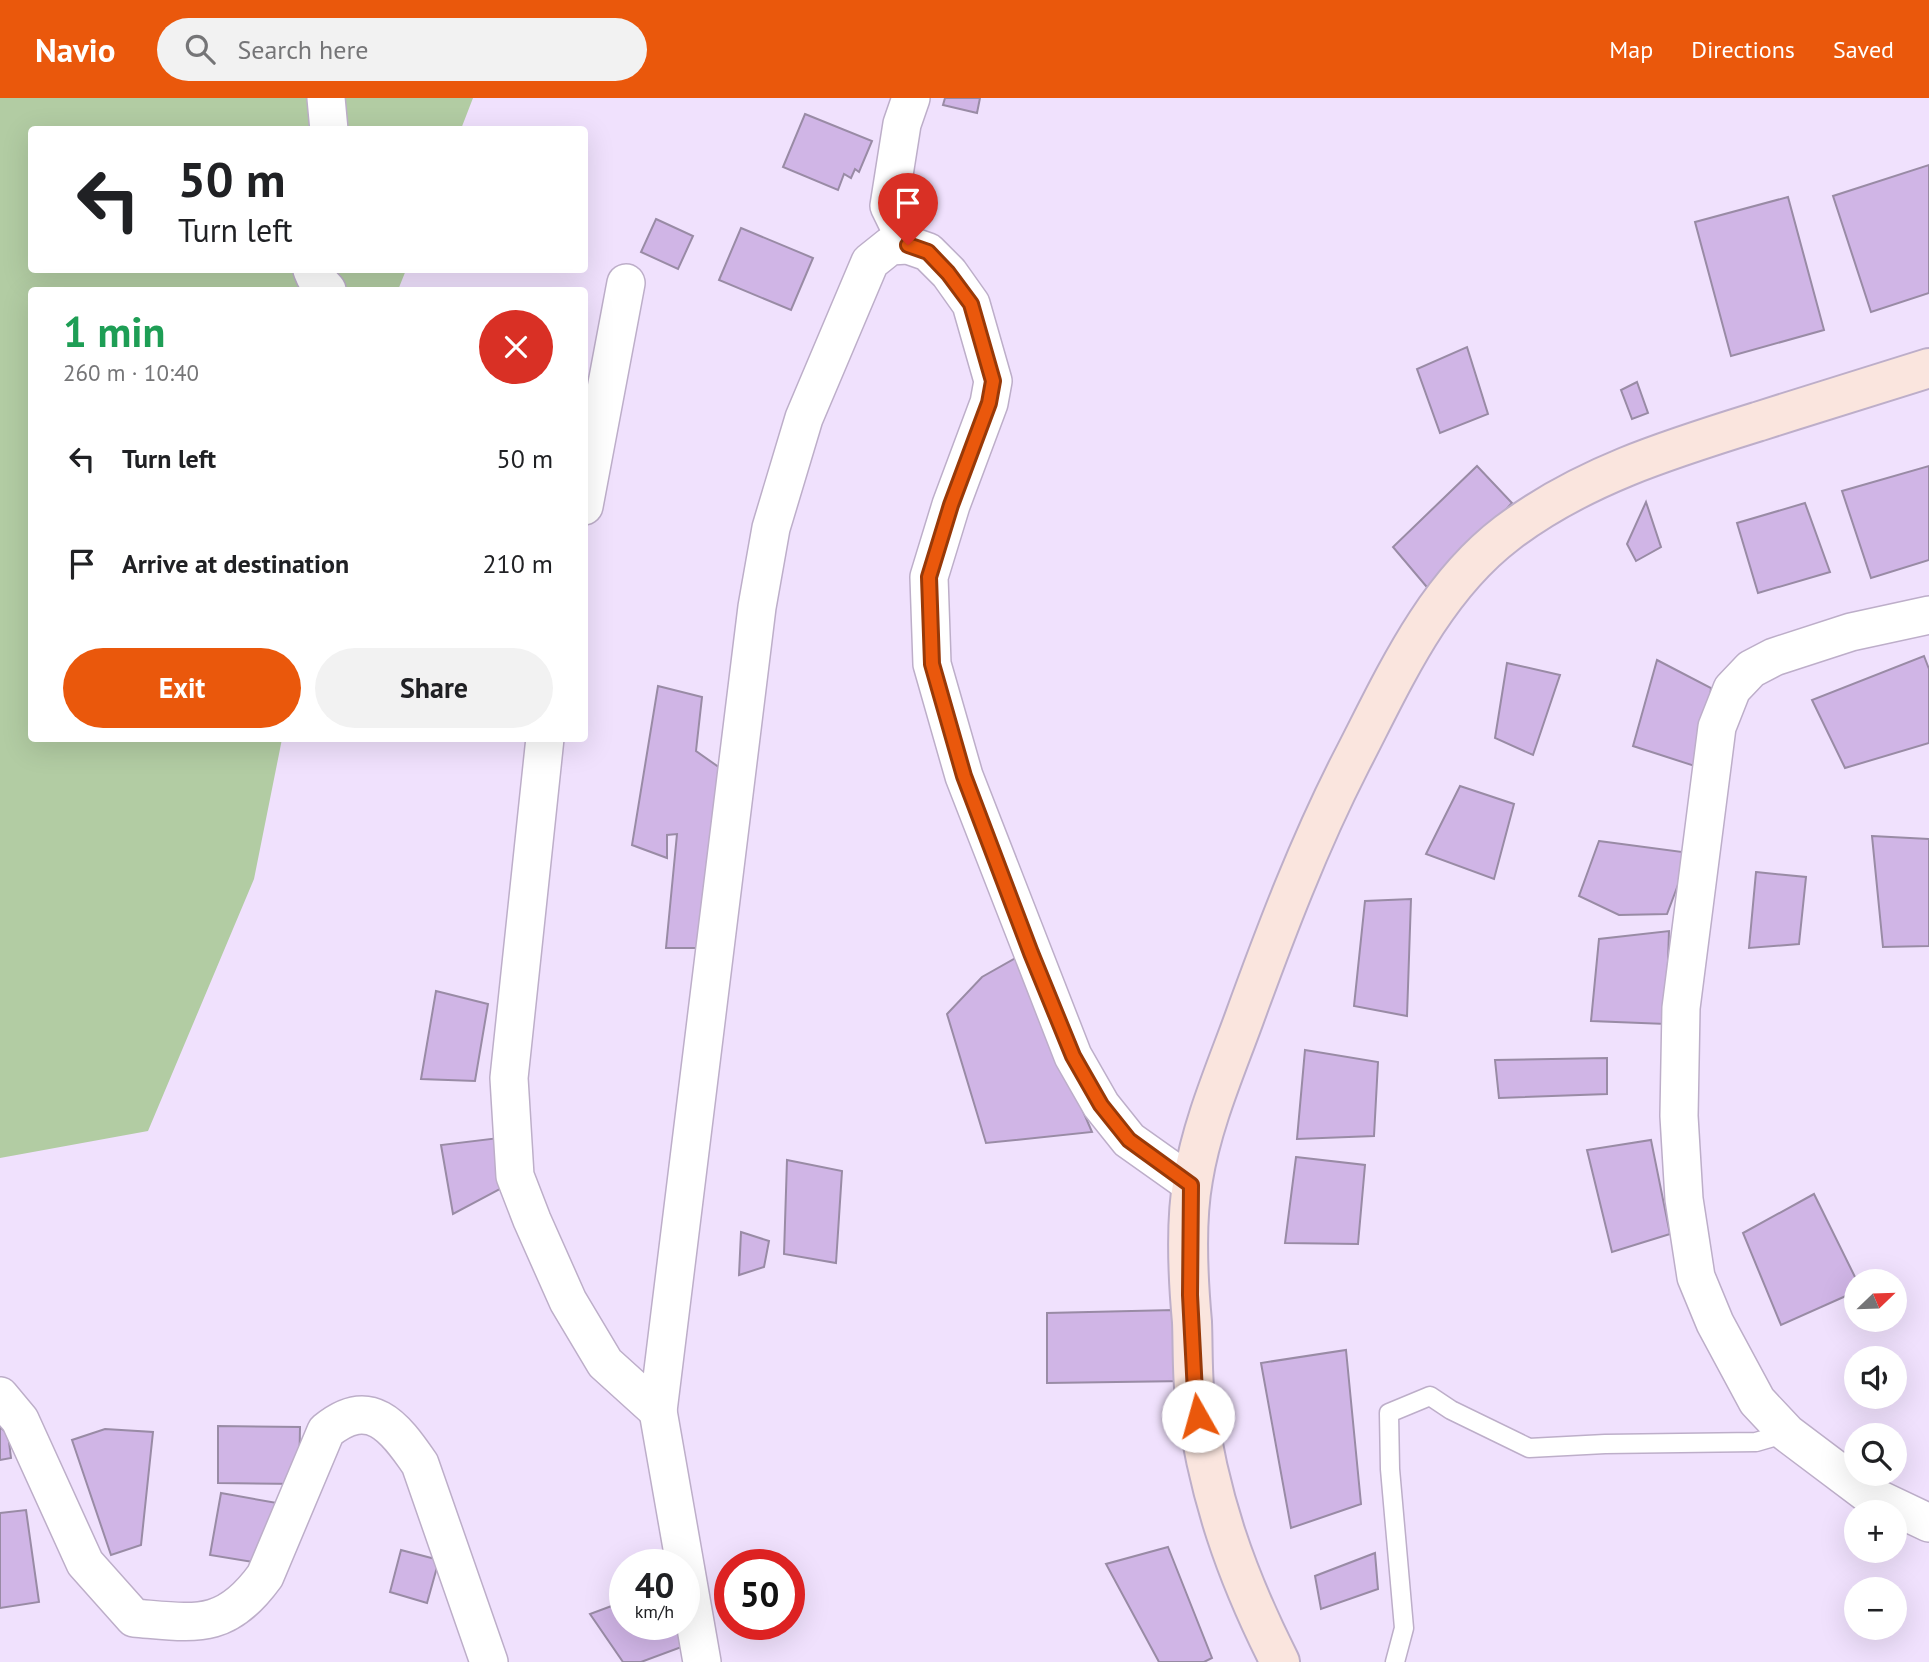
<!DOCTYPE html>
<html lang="en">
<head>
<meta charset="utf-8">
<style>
  :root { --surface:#fff; --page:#f2f2f2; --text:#202124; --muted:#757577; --accent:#ea580c }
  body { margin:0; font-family:"PT Sans",sans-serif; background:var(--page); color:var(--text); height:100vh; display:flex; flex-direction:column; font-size:26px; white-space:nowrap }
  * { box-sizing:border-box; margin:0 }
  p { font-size:23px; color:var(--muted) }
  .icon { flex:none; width:38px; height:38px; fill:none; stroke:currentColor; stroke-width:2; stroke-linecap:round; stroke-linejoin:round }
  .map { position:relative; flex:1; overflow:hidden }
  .sheet { position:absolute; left:28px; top:189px; width:560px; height:455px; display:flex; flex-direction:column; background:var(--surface); border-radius:7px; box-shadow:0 7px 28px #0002 }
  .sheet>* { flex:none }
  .top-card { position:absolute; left:28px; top:28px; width:560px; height:147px; border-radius:7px; box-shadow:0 7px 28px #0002; background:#fff; color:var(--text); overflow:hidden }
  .needle { width:46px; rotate:67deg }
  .tools { position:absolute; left:1844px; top:1171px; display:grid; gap:14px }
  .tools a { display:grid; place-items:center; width:63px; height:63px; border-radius:50%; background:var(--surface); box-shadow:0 7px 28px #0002; font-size:35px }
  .speed { position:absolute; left:609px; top:1451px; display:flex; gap:14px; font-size:35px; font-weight:700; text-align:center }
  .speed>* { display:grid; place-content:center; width:91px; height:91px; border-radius:50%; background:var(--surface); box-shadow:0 7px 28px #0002; line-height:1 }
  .speed small { font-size:18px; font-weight:400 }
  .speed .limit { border:10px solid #d22; background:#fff; color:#111 }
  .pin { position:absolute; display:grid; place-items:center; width:60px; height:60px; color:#fff; margin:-72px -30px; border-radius:50% 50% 50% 0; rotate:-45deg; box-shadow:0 0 7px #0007 }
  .pin .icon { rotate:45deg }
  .me { position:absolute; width:77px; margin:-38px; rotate:353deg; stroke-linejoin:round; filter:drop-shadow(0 0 5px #0008) }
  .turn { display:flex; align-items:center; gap:24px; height:147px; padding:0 35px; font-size:32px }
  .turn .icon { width:91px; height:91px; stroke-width:2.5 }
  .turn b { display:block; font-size:49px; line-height:60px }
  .round { display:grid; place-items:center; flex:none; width:74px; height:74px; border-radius:37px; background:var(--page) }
  .headline { display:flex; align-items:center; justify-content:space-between; height:119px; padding:0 35px }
  h1 { font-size:42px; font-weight:700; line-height:52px; color:#1e9e55 }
  .primary-button { display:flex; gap:14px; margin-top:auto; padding:14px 35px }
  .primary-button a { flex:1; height:80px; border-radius:42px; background:var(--accent); color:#fff; font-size:28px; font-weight:700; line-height:80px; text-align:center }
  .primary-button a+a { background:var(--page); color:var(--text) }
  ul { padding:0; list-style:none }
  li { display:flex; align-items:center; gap:21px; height:105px; padding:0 35px }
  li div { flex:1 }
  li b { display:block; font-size:26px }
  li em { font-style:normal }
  header { display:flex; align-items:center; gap:42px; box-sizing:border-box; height:98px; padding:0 35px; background:var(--accent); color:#fff }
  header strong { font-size:33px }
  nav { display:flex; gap:38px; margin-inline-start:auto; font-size:24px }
  .search { width:490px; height:63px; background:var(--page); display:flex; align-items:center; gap:18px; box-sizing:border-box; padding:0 24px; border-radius:38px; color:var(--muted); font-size:26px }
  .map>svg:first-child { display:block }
  .green { fill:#b2cca3 }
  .building { fill:#d0b5e6; stroke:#998ba5; stroke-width:2 }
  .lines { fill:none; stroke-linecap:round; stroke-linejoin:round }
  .service-casing { stroke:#bdaec9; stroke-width:21 }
  .minor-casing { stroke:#bdaec9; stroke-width:40 }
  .secondary-casing { stroke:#bdaec9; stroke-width:42 }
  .service { stroke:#fff; stroke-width:18 }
  .minor { stroke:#fff; stroke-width:37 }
  .secondary { stroke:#fae5de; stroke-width:38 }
  .route-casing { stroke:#983908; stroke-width:18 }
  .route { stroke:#ea580c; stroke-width:12 }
</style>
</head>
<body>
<header>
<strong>Navio</strong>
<div class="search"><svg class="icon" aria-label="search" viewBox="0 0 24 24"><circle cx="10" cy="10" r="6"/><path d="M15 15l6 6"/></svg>Search here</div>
<nav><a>Map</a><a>Directions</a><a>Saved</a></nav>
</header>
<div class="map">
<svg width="1929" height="1564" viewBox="0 0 1929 1564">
  <rect width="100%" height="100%" fill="#f0e1fd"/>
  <!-- green -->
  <polygon class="green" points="0,0 473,0 461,31 32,32 32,172 406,172 398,192 32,192 32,640 282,641 254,781 148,1033 0,1060"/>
  <!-- building -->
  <g class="building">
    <polygon points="945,0 980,0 977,15 943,7"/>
    <polygon points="805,16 872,43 859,74 855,71 851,80 844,76 838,92 783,69"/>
    <polygon points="1929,67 1929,195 1871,214 1833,98"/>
    <polygon points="1788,99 1824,232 1731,258 1695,124"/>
    <polygon points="656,121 693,138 678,171 641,154"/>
    <polygon points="741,130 813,160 791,212 719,182"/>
    <polygon points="1467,249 1488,316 1440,335 1417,271"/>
    <polygon points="1637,284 1648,315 1632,321 1621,292"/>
    <polygon points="1477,368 1512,405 1431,494 1393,449"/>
    <polygon points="1929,368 1929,462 1871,480 1842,393"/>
    <polygon points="1646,404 1661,449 1636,463 1627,446"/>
    <polygon points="1805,405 1830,474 1758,495 1737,425"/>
    <polygon points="1924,558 1929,571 1929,645 1845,670 1812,602"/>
    <polygon points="1657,562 1711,590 1704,671 1633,648"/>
    <polygon points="1507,565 1560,577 1533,657 1495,640"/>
    <polygon points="658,588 702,599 696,653 720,670 701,850 666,850 677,736 667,737 667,760 632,747"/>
    <polygon points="1460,688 1514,706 1494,781 1426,756"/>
    <polygon points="1872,738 1929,741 1929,848 1883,849"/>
    <polygon points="1599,743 1690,755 1667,816 1619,817 1579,798"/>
    <polygon points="1756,774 1806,779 1799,846 1749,850"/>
    <polygon points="1411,801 1407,918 1354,908 1365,803"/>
    <polygon points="1669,833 1666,926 1591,923 1599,841"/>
    <polygon points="1021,857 1061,962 1092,1034 986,1045 947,916 982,879"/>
    <polygon points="436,893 488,906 475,983 421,981"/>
    <polygon points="1305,952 1378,964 1374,1038 1297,1041"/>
    <polygon points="1607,960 1607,996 1499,1000 1495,962"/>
    <polygon points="507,1039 515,1083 453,1116 441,1047"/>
    <polygon points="1651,1042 1670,1136 1612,1154 1587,1052"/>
    <polygon points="1296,1059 1365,1067 1358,1146 1285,1145"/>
    <polygon points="787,1062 842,1073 836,1165 784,1156"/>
    <polygon points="1814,1096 1857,1183 1857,1193 1781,1227 1743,1135"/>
    <polygon points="741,1134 769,1143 764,1169 739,1177"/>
    <polygon points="1174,1212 1186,1283 1047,1285 1047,1215"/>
    <polygon points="1346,1252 1361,1406 1291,1430 1261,1265"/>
    <polygon points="218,1328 300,1329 299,1386 218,1385"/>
    <polygon points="0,1329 8,1336 11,1360 0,1362"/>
    <polygon points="105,1331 153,1334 141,1447 111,1457 72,1342"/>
    <polygon points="221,1395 277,1405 266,1466 210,1457"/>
    <polygon points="26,1412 39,1504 0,1510 0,1415"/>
    <polygon points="1168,1449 1212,1560 1204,1564 1159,1564 1106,1466"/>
    <polygon points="401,1452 439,1462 427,1505 390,1494"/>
    <polygon points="1375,1455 1378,1491 1321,1511 1315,1478"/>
    <polygon points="625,1503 625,1526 684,1526 695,1544 641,1564 623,1564 590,1516"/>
  </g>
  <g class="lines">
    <!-- service casing -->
    <g class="service-casing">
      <polyline id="service" points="1395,1564 1404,1530 1390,1371 1389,1315 1430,1298 1451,1312 1529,1350 1605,1346 1756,1344 1787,1335"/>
    </g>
    <!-- minor casing -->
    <g class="minor-casing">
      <g id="minor">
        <polyline points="326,0 329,32"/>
        <polyline points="908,147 889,108 902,26 911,0"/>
        <polyline points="312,172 315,179 327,192"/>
        <polyline points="584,408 626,185"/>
        <polyline points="1929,517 1851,534 1774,559 1751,571 1732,591 1717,629 1681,910 1679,1018 1684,1101 1696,1179 1715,1225 1757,1303 1787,1335 1868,1396 1929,1425"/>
        <polyline points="545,640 509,980 515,1078 532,1122 568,1203 605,1265 658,1313 757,509 771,430 804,320 870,164 890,148 908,147 928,154 949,175 971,206 993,283 989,305 951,407 929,479 932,566 964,678 1073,958 1101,1007 1129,1042 1191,1086"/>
        <path d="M 0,1298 L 20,1322 L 85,1465 L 134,1520 C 196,1525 225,1533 265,1478 L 326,1333 C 370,1297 394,1328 420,1366 L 489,1564"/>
        <polyline points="658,1313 702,1564"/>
      </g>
    </g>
    <!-- secondary casing -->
    <g class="secondary-casing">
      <path id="secondary" d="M 1280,1564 C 1235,1475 1209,1399 1195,1300 C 1192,1275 1193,1249 1192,1224 C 1188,1180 1185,1125 1193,1081 C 1202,1026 1225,973 1244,921 C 1276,833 1309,746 1351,664 C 1393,583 1432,492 1507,435 C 1582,378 1670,351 1760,323 C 1816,305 1872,288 1929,270"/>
    </g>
    <!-- service -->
    <use href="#service" class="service"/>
    <!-- minor -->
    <use href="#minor" class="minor"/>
    <!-- secondary -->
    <use href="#secondary" class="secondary"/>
  </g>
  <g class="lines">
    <!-- route casing -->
    <g class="route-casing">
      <polyline id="route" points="908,147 928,154 948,175 971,206 993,283 989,305 951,407 929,479 932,566 964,678 1031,855 1073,958 1101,1007 1129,1042 1191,1087 1190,1197 1195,1295 1198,1318"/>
    </g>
    <!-- route -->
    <use href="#route" class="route"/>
  </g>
</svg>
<div class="tools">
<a><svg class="needle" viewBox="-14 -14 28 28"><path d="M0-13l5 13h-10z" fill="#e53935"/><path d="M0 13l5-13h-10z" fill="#757577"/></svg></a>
<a><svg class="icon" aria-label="sound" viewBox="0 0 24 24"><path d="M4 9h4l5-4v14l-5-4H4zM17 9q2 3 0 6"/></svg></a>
<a><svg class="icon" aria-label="search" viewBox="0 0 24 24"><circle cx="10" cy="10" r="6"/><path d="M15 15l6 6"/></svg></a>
<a>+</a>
<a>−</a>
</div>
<div class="speed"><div>40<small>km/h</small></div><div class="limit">50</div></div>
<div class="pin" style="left:908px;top:147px;background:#d93025"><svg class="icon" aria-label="arrive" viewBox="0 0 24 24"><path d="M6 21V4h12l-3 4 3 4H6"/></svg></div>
<svg class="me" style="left:1198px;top:1318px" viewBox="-20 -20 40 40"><circle r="19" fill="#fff"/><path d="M0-13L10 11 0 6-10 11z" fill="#ea580c"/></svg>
<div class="top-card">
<div class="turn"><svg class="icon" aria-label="left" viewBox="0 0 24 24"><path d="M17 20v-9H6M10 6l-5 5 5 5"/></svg><div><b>50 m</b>Turn left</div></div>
</div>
<section class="sheet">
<div class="headline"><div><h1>1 min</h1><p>260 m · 10:40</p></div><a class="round" style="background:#d93025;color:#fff"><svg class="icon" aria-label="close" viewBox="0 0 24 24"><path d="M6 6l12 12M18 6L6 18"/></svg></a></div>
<ul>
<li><svg class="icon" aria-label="left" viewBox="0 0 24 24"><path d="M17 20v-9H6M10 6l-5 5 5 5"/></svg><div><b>Turn left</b></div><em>50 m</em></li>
<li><svg class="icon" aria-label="arrive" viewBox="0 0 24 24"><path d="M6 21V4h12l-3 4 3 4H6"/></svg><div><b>Arrive at destination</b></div><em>210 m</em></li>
</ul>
<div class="primary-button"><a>Exit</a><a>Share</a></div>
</section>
</div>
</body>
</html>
